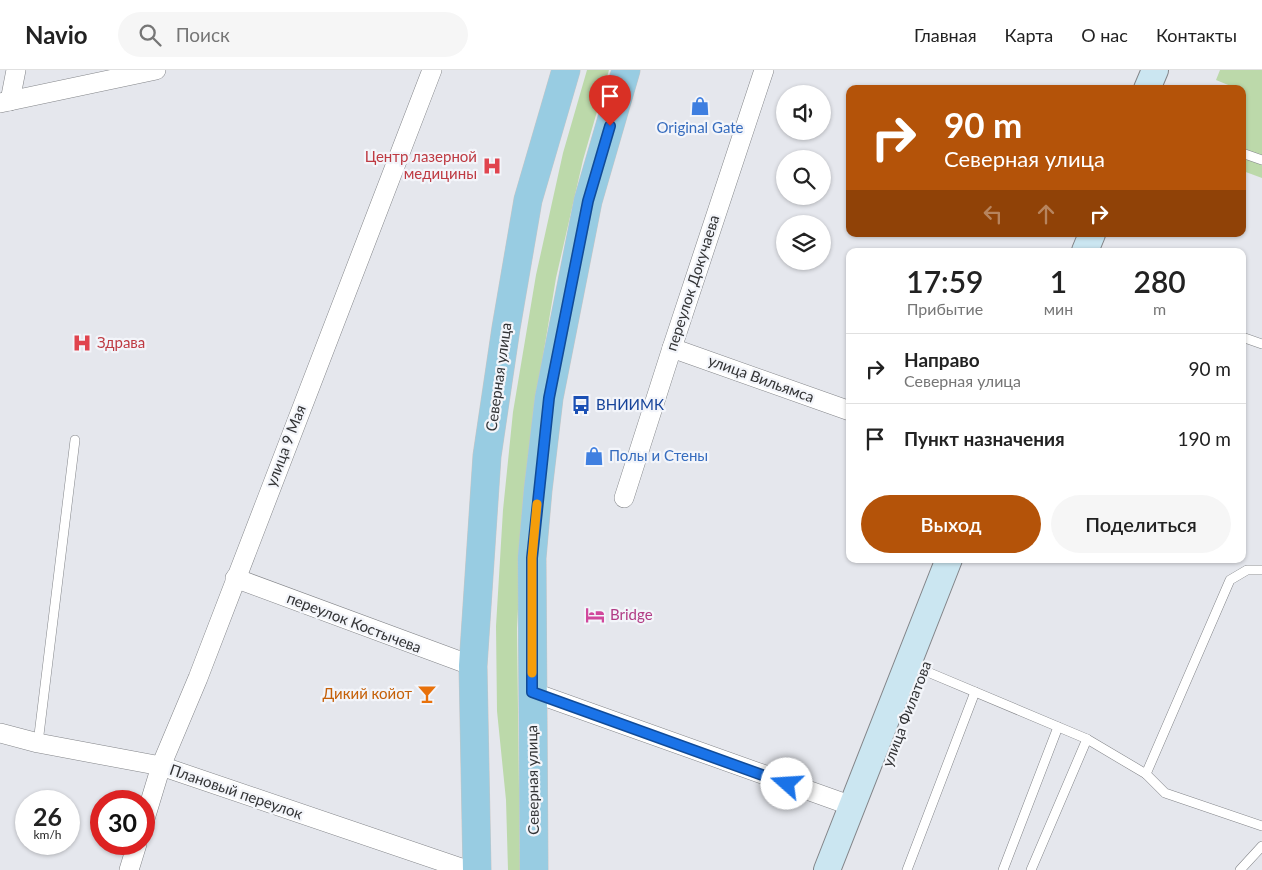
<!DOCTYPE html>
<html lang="ru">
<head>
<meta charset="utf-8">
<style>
  :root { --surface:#fff; --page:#f6f6f6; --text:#222; --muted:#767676; --line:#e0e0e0; --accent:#b45309 }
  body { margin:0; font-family:Lato,sans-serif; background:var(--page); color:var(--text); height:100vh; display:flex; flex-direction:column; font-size:19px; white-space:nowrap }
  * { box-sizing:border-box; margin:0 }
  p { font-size:16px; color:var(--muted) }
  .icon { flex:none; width:28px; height:28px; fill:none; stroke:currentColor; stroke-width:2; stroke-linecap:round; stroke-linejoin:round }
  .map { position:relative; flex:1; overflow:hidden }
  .sheet { position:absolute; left:846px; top:178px; width:400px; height:315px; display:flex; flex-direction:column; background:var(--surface); border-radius:10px; box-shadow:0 1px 4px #0004 }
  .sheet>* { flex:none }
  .guide { position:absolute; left:846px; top:15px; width:400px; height:152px; border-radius:10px; box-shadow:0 1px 4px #0004; background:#b45309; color:#fff; overflow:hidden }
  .tools { position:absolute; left:776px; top:15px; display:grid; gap:10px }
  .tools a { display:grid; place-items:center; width:55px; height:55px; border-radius:50%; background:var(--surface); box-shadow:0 1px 4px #0004; font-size:25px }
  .speed { position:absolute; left:15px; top:720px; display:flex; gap:10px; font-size:25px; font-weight:700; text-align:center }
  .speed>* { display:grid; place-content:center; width:65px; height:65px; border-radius:50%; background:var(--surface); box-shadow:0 1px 4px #0004; line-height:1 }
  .speed small { font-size:12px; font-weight:400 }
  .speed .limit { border:8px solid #d22; background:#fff; color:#111 }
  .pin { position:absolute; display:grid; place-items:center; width:42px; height:42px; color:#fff; margin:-51px -21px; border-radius:50% 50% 50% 0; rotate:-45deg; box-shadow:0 0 5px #0007 }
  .pin .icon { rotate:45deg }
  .me { position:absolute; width:55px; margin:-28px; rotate:289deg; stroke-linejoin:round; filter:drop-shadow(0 0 4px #0008) }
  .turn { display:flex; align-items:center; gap:18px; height:105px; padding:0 15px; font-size:22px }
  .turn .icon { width:65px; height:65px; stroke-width:2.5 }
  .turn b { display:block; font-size:35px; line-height:42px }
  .lanes { display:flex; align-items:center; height:48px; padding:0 15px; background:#0003; justify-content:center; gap:25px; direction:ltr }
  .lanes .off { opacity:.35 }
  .eta { display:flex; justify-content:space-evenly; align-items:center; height:85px; text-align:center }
  .eta b { font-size:30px; font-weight:600; line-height:35px }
  .action { display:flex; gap:10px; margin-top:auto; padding:10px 15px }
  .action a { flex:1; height:58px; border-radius:30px; background:var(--accent); color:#fff; font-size:20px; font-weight:600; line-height:58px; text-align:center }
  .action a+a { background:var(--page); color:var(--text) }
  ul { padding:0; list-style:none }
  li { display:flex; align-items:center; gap:15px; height:70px; padding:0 15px; border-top:1px solid var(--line) }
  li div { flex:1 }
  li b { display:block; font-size:19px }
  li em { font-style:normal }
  header { display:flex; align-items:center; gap:30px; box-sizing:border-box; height:70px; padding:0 25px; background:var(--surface); border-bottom:1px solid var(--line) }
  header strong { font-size:24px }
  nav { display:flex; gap:28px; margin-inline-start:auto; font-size:18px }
  .search { width:350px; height:45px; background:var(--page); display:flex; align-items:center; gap:12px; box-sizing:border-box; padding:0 18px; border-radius:28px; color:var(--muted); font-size:19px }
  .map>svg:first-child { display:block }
  .green { fill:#bcd9aa }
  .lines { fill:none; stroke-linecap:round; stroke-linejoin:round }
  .service-casing { stroke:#838589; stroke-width:10 }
  .minor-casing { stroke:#838589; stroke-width:20 }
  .secondary-casing { stroke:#838589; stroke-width:28 }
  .primary-casing { stroke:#c6c6c6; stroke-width:29 }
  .service { stroke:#fff; stroke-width:9 }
  .minor { stroke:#fff; stroke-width:19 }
  .secondary { stroke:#cbe6f1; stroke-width:26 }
  .primary { stroke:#98cce2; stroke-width:28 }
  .route-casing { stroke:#114b97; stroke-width:12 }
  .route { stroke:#1a73e8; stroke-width:9 }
  .slow { stroke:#f59e0b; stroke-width:9 }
  .labels { text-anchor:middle; stroke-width:4.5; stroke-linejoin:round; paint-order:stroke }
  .shop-label { font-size:15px; fill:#366cbe; stroke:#f3f5fa }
  .health-label { font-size:15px; fill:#be3a42; stroke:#f3f5fa; text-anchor:end }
  .street-label { font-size:15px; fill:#323335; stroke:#f3f5fa }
  .transit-label { font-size:15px; fill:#164399; stroke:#f3f5fa; text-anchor:start }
  .hotel-label { font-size:15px; fill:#b23c85; stroke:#f3f5fa; text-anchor:start }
  .food-label { font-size:15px; fill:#c56008; stroke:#f3f5fa; text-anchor:end }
</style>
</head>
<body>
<header>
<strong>Navio</strong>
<div class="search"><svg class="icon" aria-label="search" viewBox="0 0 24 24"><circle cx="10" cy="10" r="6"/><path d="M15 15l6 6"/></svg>Поиск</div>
<nav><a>Главная</a><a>Карта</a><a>О нас</a><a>Контакты</a></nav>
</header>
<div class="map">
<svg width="1262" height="800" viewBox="0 0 1262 800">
  <rect width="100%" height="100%" fill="#e5e7ed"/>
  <!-- green -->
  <g class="green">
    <polygon points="587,0 609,0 583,90 556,208 533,346 523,442 517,558 520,800 508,800 506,730 497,641 496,556 503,440 513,342 536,205 563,83"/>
    <polygon points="1220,0 1262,0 1262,108 1243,101 1242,19 1238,19 1216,10"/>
  </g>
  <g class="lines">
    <!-- service casing -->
    <g class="service-casing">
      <g id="service">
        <polyline points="1242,83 1262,90"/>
        <polyline points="1242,267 1262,274"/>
        <polyline points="1262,500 1247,500 1230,510 1146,704 1165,723 1262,756"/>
        <polyline points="911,595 1087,669 1146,704"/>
        <polyline points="38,673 75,370"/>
        <polyline points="907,800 975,622"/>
        <polyline points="1003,800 1058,657"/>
        <polyline points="1031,800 1087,669"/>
        <polyline points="1240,800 1262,776"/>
      </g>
    </g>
    <!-- minor casing -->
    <g class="minor-casing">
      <g id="minor">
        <polyline points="10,31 16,0"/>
        <polyline points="0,33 156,0"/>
        <polyline points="672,278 850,341"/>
        <polyline points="624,428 672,278 764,0"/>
        <polyline points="235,508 473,596"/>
        <polyline points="532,622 852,736"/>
        <polyline points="0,663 38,673 161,696 467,800"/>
        <polyline points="144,752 161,696 198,608 432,0"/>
        <polyline points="129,800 137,774"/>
      </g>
    </g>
    <!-- secondary casing -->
    <g class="secondary-casing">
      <g id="secondary">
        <polyline points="1147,19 1155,0"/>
        <polyline points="1085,181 1092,164"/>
        <polyline points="827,800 949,489"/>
      </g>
    </g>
    <!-- primary casing -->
    <g class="primary-casing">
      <g id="primary">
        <polyline points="477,800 473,596 487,386 506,258 528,130 566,0"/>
        <polyline points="534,800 532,488 538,420 549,328 588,131 626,0"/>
      </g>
    </g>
    <!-- service -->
    <use href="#service" class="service"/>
    <!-- minor -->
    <use href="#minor" class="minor"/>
    <!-- secondary -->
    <use href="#secondary" class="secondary"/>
    <!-- primary -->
    <use href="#primary" class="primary"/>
  </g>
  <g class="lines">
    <!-- route casing -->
    <g class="route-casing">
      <polyline id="route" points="610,56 588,131 549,328 532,488 532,622 787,714"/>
    </g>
    <!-- route -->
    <use href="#route" class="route"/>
    <!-- slow -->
    <polyline class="slow" points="532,603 532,488 537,434"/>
  </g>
  <!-- icons -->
  <defs>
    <g id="shop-bare" transform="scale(1.5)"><path d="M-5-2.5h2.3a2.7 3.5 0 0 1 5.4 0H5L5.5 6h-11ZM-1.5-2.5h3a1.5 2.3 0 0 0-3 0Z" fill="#3f7fe0" stroke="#f3f5fa" stroke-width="2.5" paint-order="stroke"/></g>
    <g id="hospital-bare" transform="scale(1.5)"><path d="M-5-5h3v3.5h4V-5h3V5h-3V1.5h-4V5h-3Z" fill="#e0444e" stroke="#f3f5fa" stroke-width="2.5" paint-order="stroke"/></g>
    <g id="bus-bare" transform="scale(1.5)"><path d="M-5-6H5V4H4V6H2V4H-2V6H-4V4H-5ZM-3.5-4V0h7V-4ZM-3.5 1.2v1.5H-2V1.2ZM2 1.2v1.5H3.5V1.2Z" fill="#1a4fb4" stroke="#f3f5fa" stroke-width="2.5" paint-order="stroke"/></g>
    <g id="hotel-bare" transform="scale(1.5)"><path d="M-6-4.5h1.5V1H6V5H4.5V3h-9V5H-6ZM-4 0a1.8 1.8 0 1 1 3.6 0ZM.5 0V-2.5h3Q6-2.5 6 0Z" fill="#d1479c" stroke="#f3f5fa" stroke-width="2.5" paint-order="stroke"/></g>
    <g id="bar-bare" transform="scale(1.5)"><path d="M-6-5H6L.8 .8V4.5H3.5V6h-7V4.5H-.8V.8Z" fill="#e8710a" stroke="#f3f5fa" stroke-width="2.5" paint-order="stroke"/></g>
  </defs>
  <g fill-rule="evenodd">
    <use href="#shop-bare" x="700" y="36"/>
    <use href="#hospital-bare" x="492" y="96"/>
    <use href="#hospital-bare" x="82" y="273"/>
    <use href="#bus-bare" x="581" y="335"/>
    <use href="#shop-bare" x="594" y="386"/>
    <use href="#hotel-bare" x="595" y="545"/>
    <use href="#bar-bare" x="427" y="624"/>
  </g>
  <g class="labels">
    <!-- shop labels -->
    <g class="shop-label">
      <text x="700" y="63">Original Gate</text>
      <text x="609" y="391" text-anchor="start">Полы и Стены</text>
    </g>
    <!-- health labels -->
    <g class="health-label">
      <text x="477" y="92">Центр лазерной<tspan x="477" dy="17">медицины</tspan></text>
      <text x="97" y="278" text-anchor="start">Здрава</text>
    </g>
    <!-- street labels -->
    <g class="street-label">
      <text transform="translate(693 213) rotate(-72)" y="5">переулок Докучаева</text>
      <text transform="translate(499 307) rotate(-82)" y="5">Северная улица</text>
      <text transform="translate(761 309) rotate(20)" y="5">улица Вильямса</text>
      <text transform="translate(286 376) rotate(-69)" y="5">улица 9 Мая</text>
      <text transform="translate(354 553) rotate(21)" y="5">переулок Костычева</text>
      <text transform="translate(907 644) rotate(-69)" y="5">улица Филатова</text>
      <text transform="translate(533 710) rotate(-91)" y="5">Северная улица</text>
      <text transform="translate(236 722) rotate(19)" y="5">Плановый переулок</text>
    </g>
    <!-- transit labels -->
    <g class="transit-label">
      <text x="596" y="340">ВНИИМК</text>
    </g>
    <!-- hotel labels -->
    <g class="hotel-label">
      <text x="610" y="550">Bridge</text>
    </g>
    <!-- food labels -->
    <g class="food-label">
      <text x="412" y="629">Дикий койот</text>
    </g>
  </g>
</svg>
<div class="tools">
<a><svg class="icon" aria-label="sound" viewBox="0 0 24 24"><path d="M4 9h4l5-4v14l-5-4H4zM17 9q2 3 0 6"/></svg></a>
<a><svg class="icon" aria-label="search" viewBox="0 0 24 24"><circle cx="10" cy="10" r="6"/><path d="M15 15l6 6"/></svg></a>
<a><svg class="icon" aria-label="layers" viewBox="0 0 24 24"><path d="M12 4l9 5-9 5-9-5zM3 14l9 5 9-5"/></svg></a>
</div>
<div class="speed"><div>26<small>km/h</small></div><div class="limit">30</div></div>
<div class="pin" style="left:610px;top:56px;background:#d93025"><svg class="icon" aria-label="arrive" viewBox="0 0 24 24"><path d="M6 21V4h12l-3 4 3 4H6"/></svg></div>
<svg class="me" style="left:787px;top:714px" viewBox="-20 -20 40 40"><circle r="19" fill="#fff"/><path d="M0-13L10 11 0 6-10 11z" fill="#1a73e8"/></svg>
<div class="guide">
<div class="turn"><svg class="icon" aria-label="right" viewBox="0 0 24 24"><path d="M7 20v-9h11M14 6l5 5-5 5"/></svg><div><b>90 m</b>Северная улица</div></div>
<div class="lanes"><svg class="icon off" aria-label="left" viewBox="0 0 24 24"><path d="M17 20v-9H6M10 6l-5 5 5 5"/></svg><svg class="icon off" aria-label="ahead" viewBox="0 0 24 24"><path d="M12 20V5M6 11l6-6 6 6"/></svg><svg class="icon" aria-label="right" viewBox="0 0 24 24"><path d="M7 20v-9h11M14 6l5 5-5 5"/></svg></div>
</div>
<section class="sheet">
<div class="eta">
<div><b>17:59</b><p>Прибытие</p></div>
<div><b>1</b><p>мин</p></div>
<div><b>280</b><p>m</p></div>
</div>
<ul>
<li><svg class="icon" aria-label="right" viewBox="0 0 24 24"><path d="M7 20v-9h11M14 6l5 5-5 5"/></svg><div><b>Направо</b><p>Северная улица</p></div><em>90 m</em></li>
<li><svg class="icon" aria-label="arrive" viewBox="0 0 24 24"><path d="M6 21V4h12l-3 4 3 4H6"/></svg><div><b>Пункт назначения</b></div><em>190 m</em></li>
</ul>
<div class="action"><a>Выход</a><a>Поделиться</a></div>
</section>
</div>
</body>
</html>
